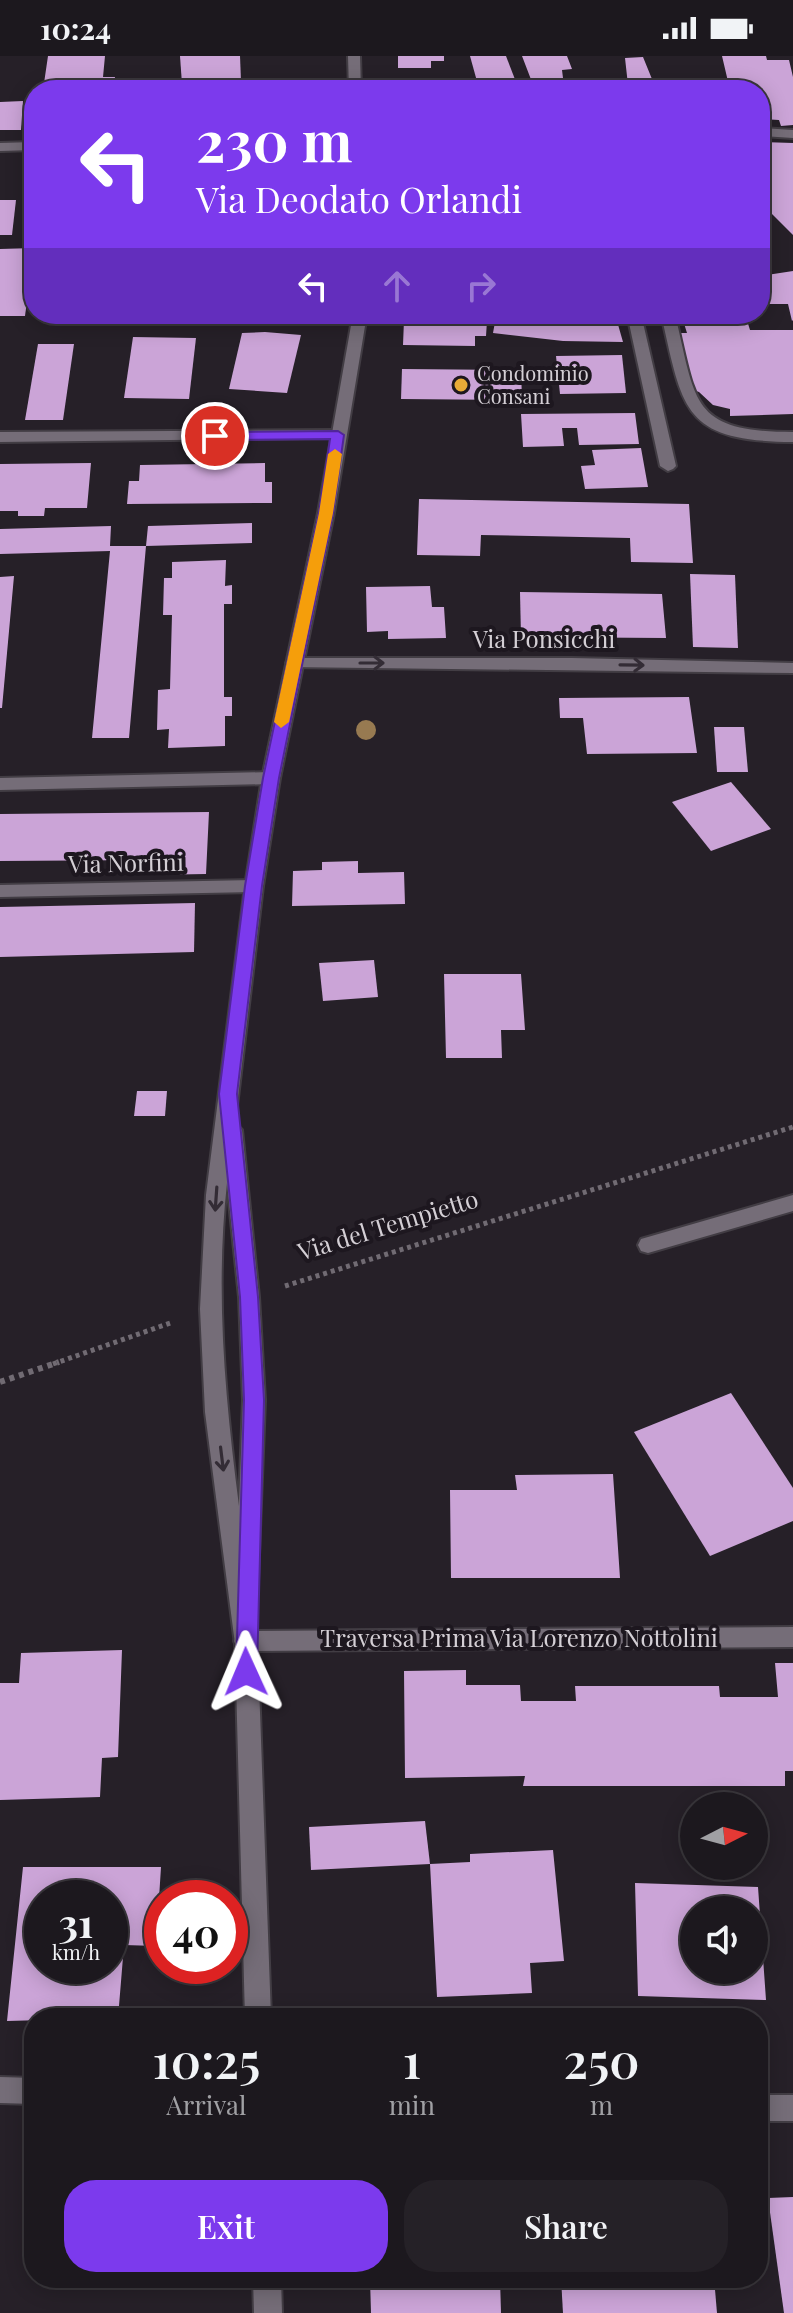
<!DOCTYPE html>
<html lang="en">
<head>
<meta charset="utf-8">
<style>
  :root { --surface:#1c181e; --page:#252127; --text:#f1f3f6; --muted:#a0a0a4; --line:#3a373c; --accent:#7c3aed }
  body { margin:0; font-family:"Playfair Display",serif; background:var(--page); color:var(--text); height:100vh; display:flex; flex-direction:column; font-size:30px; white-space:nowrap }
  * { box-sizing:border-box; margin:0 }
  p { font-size:26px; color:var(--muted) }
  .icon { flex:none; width:44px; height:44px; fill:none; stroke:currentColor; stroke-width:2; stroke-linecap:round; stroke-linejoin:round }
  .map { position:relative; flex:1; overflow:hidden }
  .side { position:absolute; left:24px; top:1952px; width:744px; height:280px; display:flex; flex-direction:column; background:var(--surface); border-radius:32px; box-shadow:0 4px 20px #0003,0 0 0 2px var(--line) }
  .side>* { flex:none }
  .top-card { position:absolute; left:24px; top:24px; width:746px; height:244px; border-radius:32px; box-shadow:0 4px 20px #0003,0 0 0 2px var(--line); background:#7c3aed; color:#fff; overflow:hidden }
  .needle { width:52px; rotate:84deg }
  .tools { position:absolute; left:680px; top:1736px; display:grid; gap:16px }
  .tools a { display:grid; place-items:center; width:88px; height:88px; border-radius:50%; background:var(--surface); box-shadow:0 4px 20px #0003,0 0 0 2px var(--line); font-size:40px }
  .speed { position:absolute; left:24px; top:1824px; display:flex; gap:16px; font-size:40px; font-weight:700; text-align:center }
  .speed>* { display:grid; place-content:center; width:104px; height:104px; border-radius:50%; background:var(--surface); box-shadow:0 4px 20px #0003,0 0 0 2px var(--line); line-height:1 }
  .speed small { font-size:20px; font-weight:400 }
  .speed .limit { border:12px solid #d22; background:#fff; color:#111 }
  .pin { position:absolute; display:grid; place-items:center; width:68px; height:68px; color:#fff; margin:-34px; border:4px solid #fff; border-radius:50%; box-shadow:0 2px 8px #0007 }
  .me { position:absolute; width:88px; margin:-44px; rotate:359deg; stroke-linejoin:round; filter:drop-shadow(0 0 6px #0008) }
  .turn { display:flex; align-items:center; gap:28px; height:168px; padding:0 40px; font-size:36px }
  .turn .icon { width:104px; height:104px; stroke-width:2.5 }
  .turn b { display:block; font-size:56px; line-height:68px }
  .lanes { display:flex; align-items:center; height:76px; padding:0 40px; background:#0003; justify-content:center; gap:40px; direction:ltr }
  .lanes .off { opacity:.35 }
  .eta { display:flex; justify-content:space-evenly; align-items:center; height:136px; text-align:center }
  .eta b { font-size:48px; font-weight:600; line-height:56px }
  .primary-button { display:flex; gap:16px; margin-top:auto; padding:16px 40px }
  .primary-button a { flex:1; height:92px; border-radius:32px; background:var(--accent); color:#fff; font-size:32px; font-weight:600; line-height:92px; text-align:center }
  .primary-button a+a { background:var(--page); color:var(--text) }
  .status { display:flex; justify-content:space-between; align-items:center; height:56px; padding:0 40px; background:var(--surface); direction:ltr }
  .status svg { height:22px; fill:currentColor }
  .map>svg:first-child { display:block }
  .building { fill:#cba4d7; fill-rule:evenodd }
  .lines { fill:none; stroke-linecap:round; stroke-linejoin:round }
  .service-casing { stroke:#423d44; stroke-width:4 }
  .minor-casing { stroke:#423d44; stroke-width:4 }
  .tertiary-casing { stroke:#423d44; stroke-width:4 }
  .path-far1 { stroke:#716b73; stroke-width:5; stroke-dasharray:4 4; stroke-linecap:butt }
  .path { stroke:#716b73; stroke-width:6; stroke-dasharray:5 5; stroke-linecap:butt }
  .service { fill:#756d78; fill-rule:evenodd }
  .minor { fill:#756d78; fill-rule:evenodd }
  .tertiary { fill:#756d78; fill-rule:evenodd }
  .tree { fill:#977a51 }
  .oneway { stroke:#332c35 }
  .route { fill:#7c3aed; stroke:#51269a; stroke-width:2 }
  .slow { fill:#f59e0b }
  .poi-dot { fill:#e8ab37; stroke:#1d171f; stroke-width:3 }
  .labels { text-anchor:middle; stroke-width:8; stroke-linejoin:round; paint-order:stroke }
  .far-poi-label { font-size:20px; fill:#d4cfd5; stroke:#1d171f; text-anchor:start }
  .street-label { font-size:24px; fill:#d4cfd5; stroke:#1d171f }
</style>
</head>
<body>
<div class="status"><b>10:24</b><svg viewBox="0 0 49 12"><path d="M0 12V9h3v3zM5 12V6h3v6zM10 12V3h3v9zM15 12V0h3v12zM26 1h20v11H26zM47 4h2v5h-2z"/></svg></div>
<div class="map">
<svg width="793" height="2257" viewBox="0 0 793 2257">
  <rect width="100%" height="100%" fill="#262028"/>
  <!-- building -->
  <g class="building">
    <polygon points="48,0 105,0 103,21 115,21 113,34 43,34"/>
    <polygon points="180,0 240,0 241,25 182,28"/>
    <polygon points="398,0 444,0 444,5 431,5 431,12 398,12"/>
    <polygon points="470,0 506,0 516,26 478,29"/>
    <polygon points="522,0 567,0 572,13 562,14 564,30 577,29 578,34 535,34"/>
    <polygon points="722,0 766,0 767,4 789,4 793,21 793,69 781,70 779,64 760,63 760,34 730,34"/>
    <polygon points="643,1 654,28 665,27 667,34 592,34 591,30 628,29 625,2"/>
    <polygon points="176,29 176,34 137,34 137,30"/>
    <polygon points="23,45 21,74 0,74 0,46"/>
    <polygon points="760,86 793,87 793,179 760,146"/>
    <polygon points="0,144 16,144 12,179 0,179"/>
    <polygon points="34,192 25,260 0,260 0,193"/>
    <polygon points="793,215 793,264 792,265 788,248 760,248 760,220"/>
    <polygon points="500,258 615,258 623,286 563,285 493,277 495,266 502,263"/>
    <polygon points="681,258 745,258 750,274 793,274 793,358 730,360 730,353 713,349 699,336 690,333 678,277 687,277"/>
    <polygon points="404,264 487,265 486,280 475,280 475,290 403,289"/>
    <polygon points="265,276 301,279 287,337 229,333 242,277"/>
    <polygon points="133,281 196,282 189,343 124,342"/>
    <polygon points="38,288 74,288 63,364 25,364"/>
    <polygon points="622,299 626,337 560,338 556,300"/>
    <polygon points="402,313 521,314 522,344 401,343"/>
    <polygon points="635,357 639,388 579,389 577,372 562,372 564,390 523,391 521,358"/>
    <polygon points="641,392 648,431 585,433 581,410 595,409 592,394"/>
    <polygon points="91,407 87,452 45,452 44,460 18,460 18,455 0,455 0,408"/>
    <polygon points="265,407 265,426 272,426 272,447 127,448 129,425 139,425 140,409"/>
    <polygon points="419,443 689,448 693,507 631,506 630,482 481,479 480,500 417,499"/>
    <polygon points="252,467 252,487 146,490 148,470"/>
    <polygon points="111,470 110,490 146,490 129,682 92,682 110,495 0,498 0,473"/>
    <polygon points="226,504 225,530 232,529 232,548 224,548 224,641 232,641 232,660 225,660 225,690 168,692 169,673 157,674 158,634 170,633 172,559 163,559 164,522 172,522 172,506"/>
    <polygon points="690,518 735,519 738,592 693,591"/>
    <polygon points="14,520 2,652 0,652 0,521"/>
    <polygon points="430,530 432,551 444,551 446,582 388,583 388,575 367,576 366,531"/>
    <polygon points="520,536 662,538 666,582 521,581"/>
    <polygon points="689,641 697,697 587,698 583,662 560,662 559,642"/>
    <polygon points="714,671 744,671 748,716 717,716"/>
    <polygon points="731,726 771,773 711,795 672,746"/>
    <polygon points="209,756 206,818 149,819 149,804 0,805 0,758"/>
    <polygon points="358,805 358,817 404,816 405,848 292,850 293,815 322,814 322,806"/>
    <polygon points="195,847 194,896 0,901 0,851"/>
    <polygon points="374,904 378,941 323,945 319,907"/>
    <polygon points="444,918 521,918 525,974 501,974 502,1002 446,1002"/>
    <polygon points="137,1035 167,1035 165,1060 134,1060"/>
    <polygon points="731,1337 793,1432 793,1465 710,1500 634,1376"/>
    <polygon points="613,1418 620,1522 451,1522 450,1434 517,1434 515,1419"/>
    <polygon points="122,1594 118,1701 102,1702 100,1741 0,1744 0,1627 19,1627 21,1597"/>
    <polygon points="775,1607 793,1607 793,1715 785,1715 785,1730 523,1730 525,1720 405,1722 404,1615 466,1614 466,1629 520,1629 521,1645 576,1645 575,1630 719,1630 720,1641 778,1641"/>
    <polygon points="425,1765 430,1808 311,1814 309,1771"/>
    <polygon points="553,1794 564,1905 530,1907 532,1937 437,1941 430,1808 470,1806 470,1798"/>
    <path d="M 23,1811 L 161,1811 L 156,1890 L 124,1889 L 118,1962 L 7,1965 ZM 42,1842 L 110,1842 L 110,1910 L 42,1910 Z"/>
    <path d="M 635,1827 L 758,1831 L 766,1944 L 638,1940 ZM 694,1854 L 754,1854 L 754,1914 L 694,1914 Z"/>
    <polygon points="793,2141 793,2257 784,2257 768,2142"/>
    <polygon points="370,2222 500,2222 501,2257 371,2257"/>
    <polygon points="561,2222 714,2222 717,2257 563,2257"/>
  </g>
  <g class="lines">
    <!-- service casing -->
    <g class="service-casing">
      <g id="service">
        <polygon points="627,258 641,258 676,410 673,413 668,415 660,410"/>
        <path d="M 661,258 L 675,258 C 696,346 690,376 793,376 L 793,386 C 682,385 683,354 661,258 Z"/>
      </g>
    </g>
    <!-- minor casing -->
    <g class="minor-casing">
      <g id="minor">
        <polygon points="760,72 793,74 793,82 760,80"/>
        <polygon points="34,86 34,94 0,95 0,87"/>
        <polygon points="338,374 343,376 343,382 0,386 0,376"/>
        <polygon points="294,602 572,602 793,607 793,617 288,611 286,607"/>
        <polygon points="271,716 280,722 271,728 0,734 0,722"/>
        <polygon points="254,824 263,830 254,836 0,841 0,829"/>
        <polygon points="793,1139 793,1155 648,1197 641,1195 638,1189 641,1183 648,1181"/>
        <polygon points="793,1571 793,1591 245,1595 237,1592 234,1585 237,1578 245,1575"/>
        <polygon points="0,2021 34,2022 34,2048 0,2047"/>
        <rect x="758" y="2039" width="35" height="26"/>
      </g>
    </g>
    <!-- tertiary casing -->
    <g class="tertiary-casing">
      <g id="tertiary">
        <polygon points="348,0 360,0 361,34 349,34"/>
        <path d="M 353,258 L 367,258 L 334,457 L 280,722 L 263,830 L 235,1067 L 242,1074 L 259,1241 L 265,1344 L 258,1525 L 255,1532 L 250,1534 L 257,1573 L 271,1962 L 245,1962 L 235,1588 L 205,1356 L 200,1253 L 206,1139 L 245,830 L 262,722 L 318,457 ZM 227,1127 L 239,1241 L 243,1344 L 239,1450 C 225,1342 215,1235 227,1127 Z"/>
        <polygon points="253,2222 281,2222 282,2257 254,2257"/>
      </g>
    </g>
    <!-- path-far1 -->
    <g class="path-far1">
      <polyline points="285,1230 793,1071"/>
      <polyline points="53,1308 173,1266"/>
    </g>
    <!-- path -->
    <polyline class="path" points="0,1326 59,1306"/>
    <!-- service -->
    <use href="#service" class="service"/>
    <!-- minor -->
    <use href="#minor" class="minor"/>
    <!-- tertiary -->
    <use href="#tertiary" class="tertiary"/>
  </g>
  <!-- trees -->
  <circle class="tree" cx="366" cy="674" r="10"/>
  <!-- one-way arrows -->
  <defs><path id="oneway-shaft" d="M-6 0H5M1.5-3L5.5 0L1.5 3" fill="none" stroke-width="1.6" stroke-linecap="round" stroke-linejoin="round" transform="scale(2)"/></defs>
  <g class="oneway">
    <use href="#oneway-shaft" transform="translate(372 607)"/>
    <use href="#oneway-shaft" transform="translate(632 609) rotate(1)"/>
    <use href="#oneway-shaft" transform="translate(216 1143) rotate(94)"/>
    <use href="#oneway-shaft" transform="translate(222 1403) rotate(83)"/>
  </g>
  <!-- route -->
  <polygon class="route" points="338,375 344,379 333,457 279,722 262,830 237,1038 258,1241 264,1344 257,1616 254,1623 246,1626 239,1623 236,1616 244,1344 240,1241 219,1038 245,830 263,722 319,457 330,383 215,384 208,380 215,376"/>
  <!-- slow -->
  <polygon class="slow" points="335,393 342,398 333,457 289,666 281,672 274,666 319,457 328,398"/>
  <!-- markers -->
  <circle class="poi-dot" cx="461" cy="329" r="8"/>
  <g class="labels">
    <!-- far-poi labels -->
    <g class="far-poi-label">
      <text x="477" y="325">Condominio<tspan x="477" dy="23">Consani</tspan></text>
    </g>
    <!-- street labels -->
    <g class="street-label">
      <text x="544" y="592">Via Ponsicchi</text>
      <text transform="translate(126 808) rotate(-1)" y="8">Via Norfini</text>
      <text transform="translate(388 1170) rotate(-17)" y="8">Via del Tempietto</text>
      <text x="519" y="1591">Traversa Prima Via Lorenzo Nottolini</text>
    </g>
  </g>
</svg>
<div class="tools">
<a><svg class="needle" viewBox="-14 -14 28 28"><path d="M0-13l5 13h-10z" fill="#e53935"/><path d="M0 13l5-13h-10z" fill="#a0a0a4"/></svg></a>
<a><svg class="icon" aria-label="sound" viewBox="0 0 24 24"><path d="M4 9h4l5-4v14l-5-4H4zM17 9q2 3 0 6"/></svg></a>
</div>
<div class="speed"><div>31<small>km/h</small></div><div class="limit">40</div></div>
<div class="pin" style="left:215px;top:380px;background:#d93025"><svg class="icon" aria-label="arrive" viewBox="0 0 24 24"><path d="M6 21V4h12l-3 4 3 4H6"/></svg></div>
<svg class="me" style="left:246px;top:1616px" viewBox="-20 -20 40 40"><path d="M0-17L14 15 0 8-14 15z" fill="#7c3aed" stroke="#fff" stroke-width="4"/></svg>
<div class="top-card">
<div class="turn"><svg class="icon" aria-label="left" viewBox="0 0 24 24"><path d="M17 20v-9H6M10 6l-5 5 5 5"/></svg><div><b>230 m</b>Via Deodato Orlandi</div></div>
<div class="lanes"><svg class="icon" aria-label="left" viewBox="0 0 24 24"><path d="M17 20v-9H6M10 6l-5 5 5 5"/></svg><svg class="icon off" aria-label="ahead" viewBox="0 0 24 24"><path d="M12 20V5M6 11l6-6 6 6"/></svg><svg class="icon off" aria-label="right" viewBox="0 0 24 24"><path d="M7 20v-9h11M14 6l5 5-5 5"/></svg></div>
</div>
<section class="side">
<div class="eta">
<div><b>10:25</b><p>Arrival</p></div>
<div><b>1</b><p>min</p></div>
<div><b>250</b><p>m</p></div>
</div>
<div class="primary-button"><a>Exit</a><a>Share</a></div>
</section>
</div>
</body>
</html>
